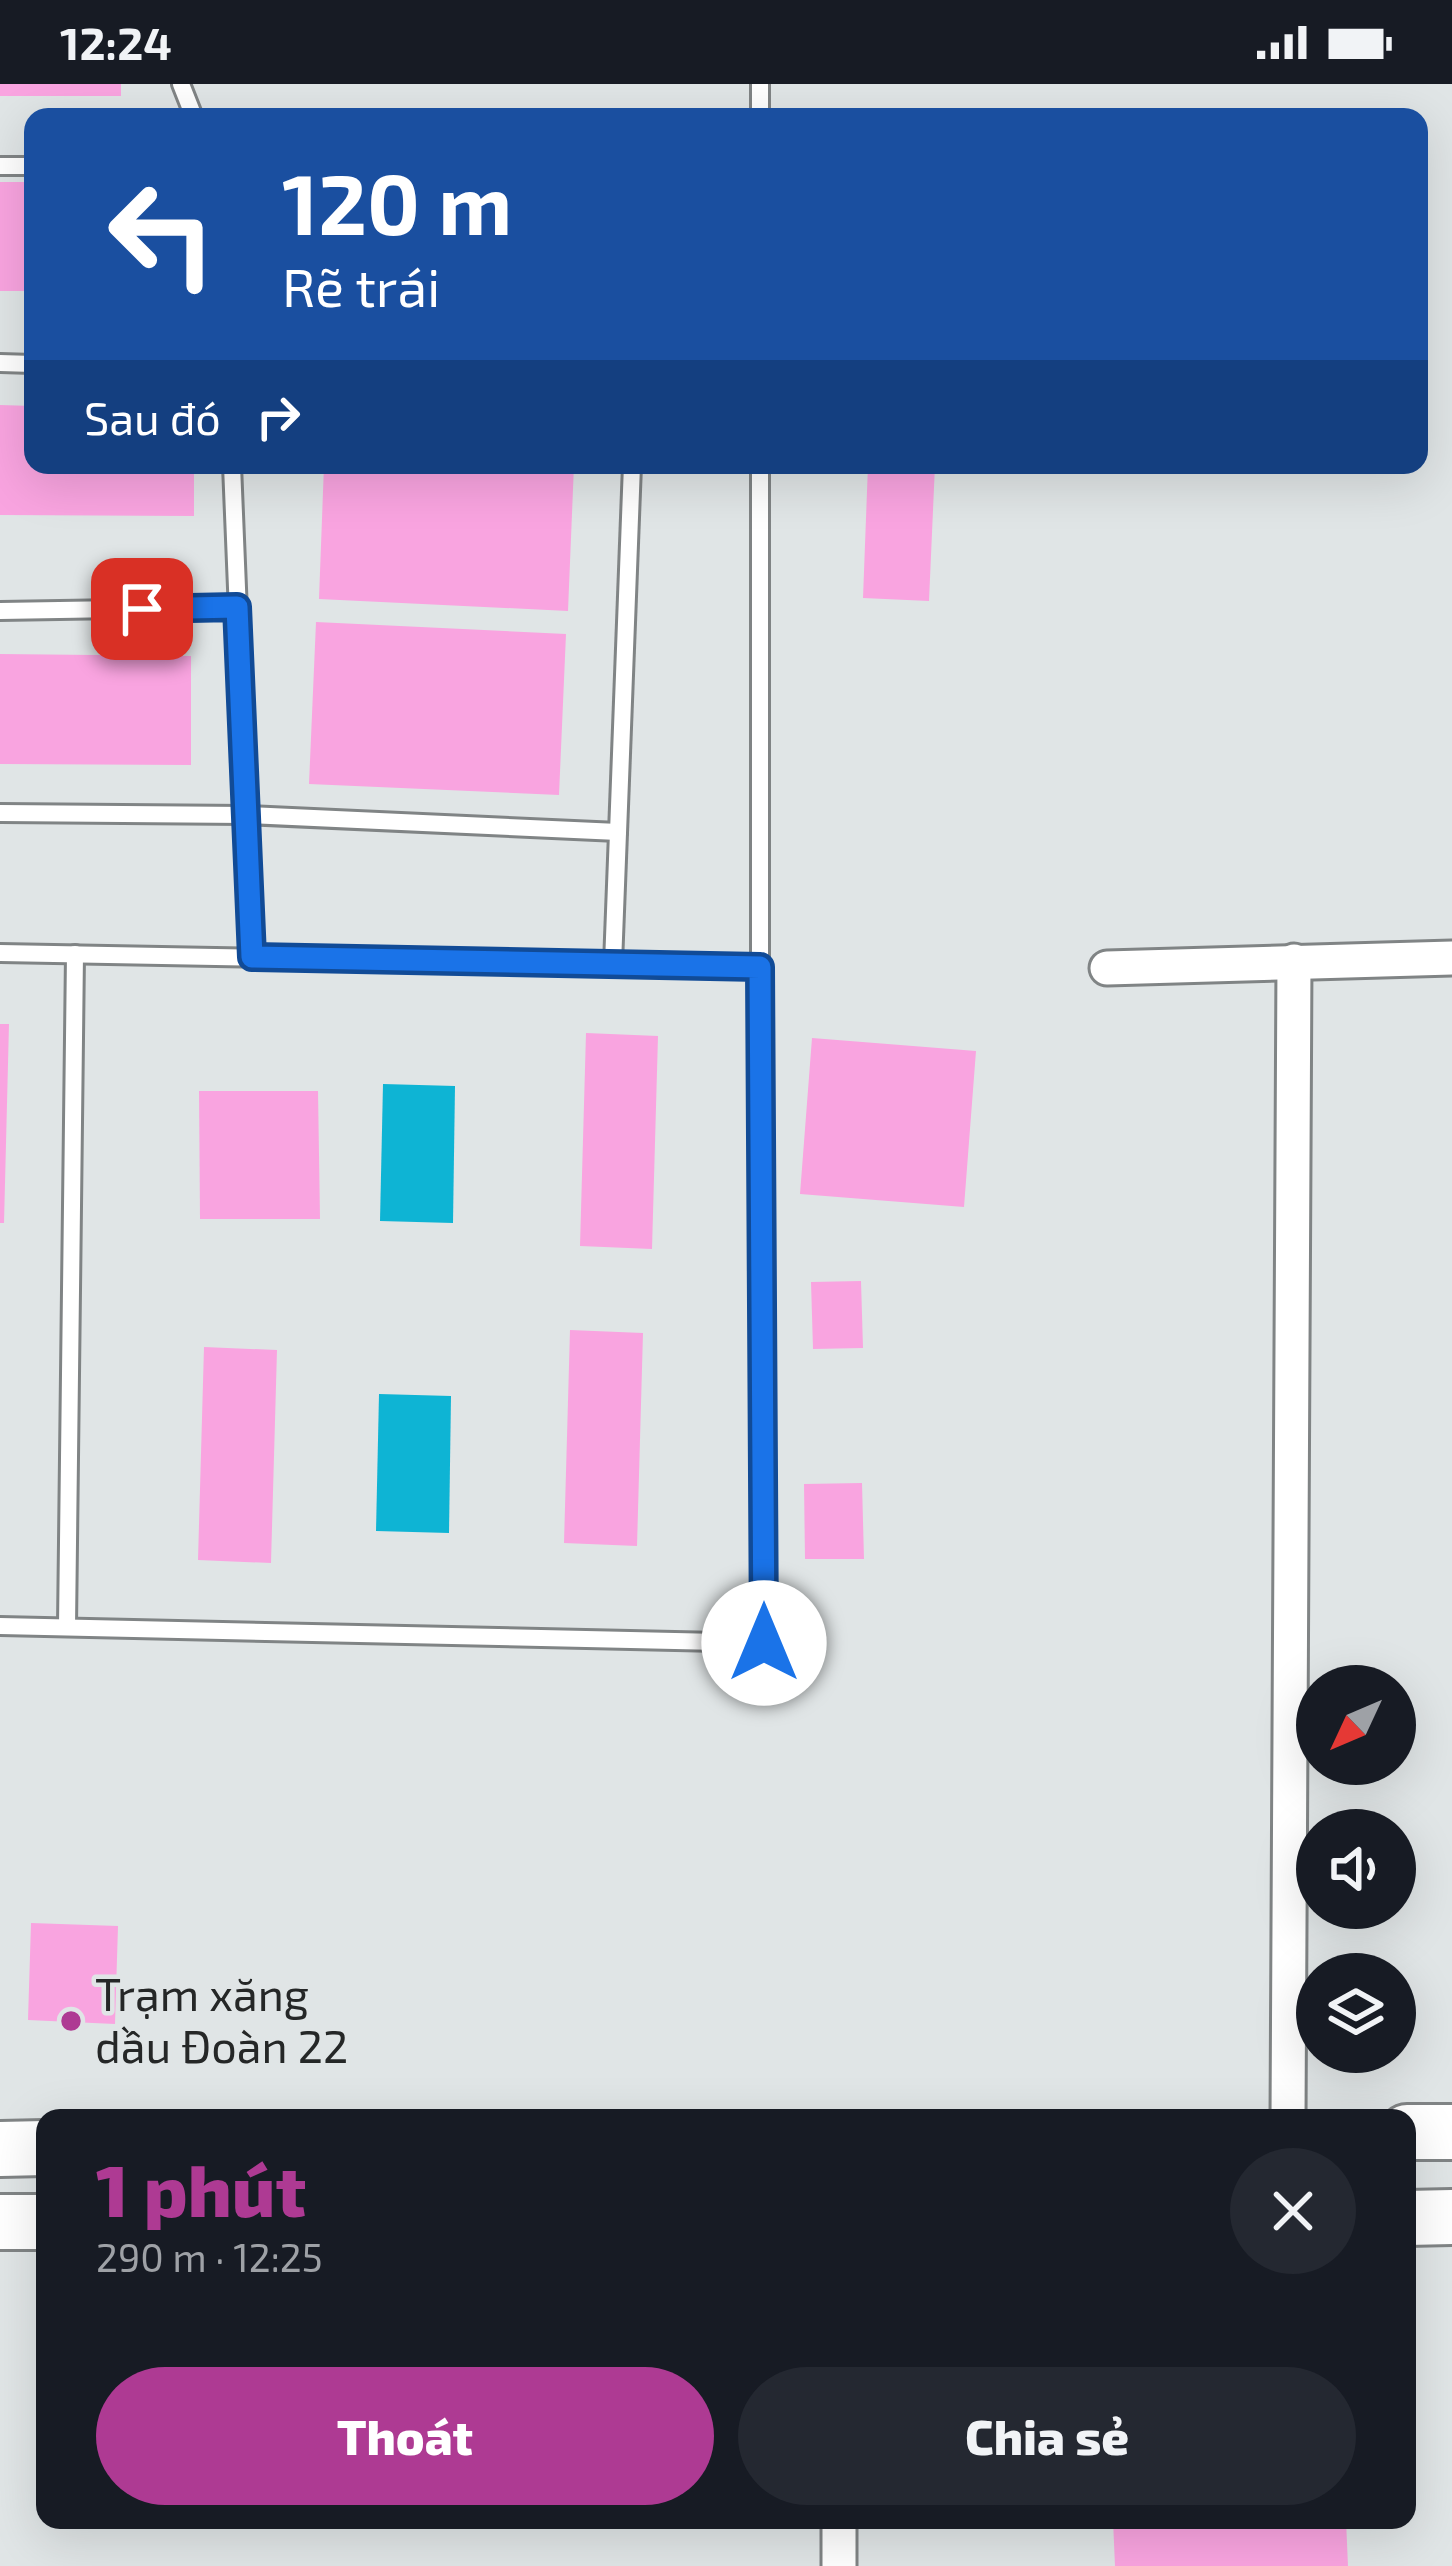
<!DOCTYPE html>
<html lang="vi">
<head>
<meta charset="utf-8">
<style>
  :root { --surface:#171b24; --page:#242831; --text:#f1f3f6; --muted:#9ea1a6; --accent:#ae3a93 }
  body { margin:0; font-family:"Exo 2",sans-serif; background:var(--page); color:var(--text); height:100vh; display:flex; flex-direction:column; font-size:45px; white-space:nowrap }
  * { box-sizing:border-box; margin:0 }
  p { font-size:39px; color:var(--muted) }
  .icon { flex:none; width:66px; height:66px; fill:none; stroke:currentColor; stroke-width:2; stroke-linecap:round; stroke-linejoin:round }
  .map { position:relative; flex:1; overflow:hidden }
  .panel { position:absolute; left:36px; top:2025px; width:1380px; height:420px; display:flex; flex-direction:column; background:var(--surface); border-radius:24px; box-shadow:0 12px 48px #0002 }
  .panel>* { flex:none }
  .top-card { position:absolute; left:24px; top:24px; width:1404px; height:366px; border-radius:24px; box-shadow:0 12px 48px #0002; background:#1a4fa0; color:#fff; overflow:hidden }
  .needle { width:78px; rotate:226deg }
  .tools { position:absolute; left:1296px; top:1581px; display:grid; gap:24px }
  .tools a { display:grid; place-items:center; width:120px; height:120px; border-radius:50%; background:var(--surface); box-shadow:0 12px 48px #0002; font-size:60px }
  .pin { position:absolute; display:grid; place-items:center; width:102px; height:102px; color:#fff; margin:-51px; border-radius:24px; box-shadow:0 6px 18px #0006 }
  .me { position:absolute; width:132px; margin:-66px; rotate:0deg; stroke-linejoin:round; filter:drop-shadow(0 0 9px #0008) }
  .turn { display:flex; align-items:center; gap:42px; height:252px; padding:0 60px; font-size:54px }
  .turn .icon { width:156px; height:156px; stroke-width:2.5 }
  .turn b { display:block; font-size:84px; line-height:102px }
  .then { display:flex; align-items:center; height:114px; padding:0 60px; background:#0003; gap:24px; font-size:45px }
  .round { display:grid; place-items:center; flex:none; width:126px; height:126px; border-radius:63px; background:var(--page) }
  .headline { display:flex; align-items:center; justify-content:space-between; height:204px; padding:0 60px }
  h1 { font-size:72px; font-weight:800; line-height:90px; color:var(--accent) }
  .primary-button { display:flex; gap:24px; margin-top:auto; padding:24px 60px }
  .primary-button a { flex:1; height:138px; border-radius:72px; background:var(--accent); color:#fff; font-size:48px; font-weight:800; line-height:138px; text-align:center }
  .primary-button a+a { background:var(--page); color:var(--text) }
  .status { display:flex; justify-content:space-between; align-items:center; height:84px; padding:0 60px; background:var(--surface); direction:ltr }
  .status svg { height:33px; fill:currentColor }
  .map>svg:first-child { display:block }
  .water { fill:#0eb4d4 }
  .building { fill:#f9a4e0 }
  .lines { fill:none; stroke-linecap:round; stroke-linejoin:round }
  .service-casing { stroke:#808485; stroke-width:22 }
  .minor-casing { stroke:#808485; stroke-width:39 }
  .trunk-casing { stroke:#808485; stroke-width:60 }
  .service { stroke:#fff; stroke-width:16 }
  .minor { stroke:#fff; stroke-width:33 }
  .trunk { stroke:#fff; stroke-width:54 }
  .route-casing { stroke:#114b97; stroke-width:30 }
  .route { stroke:#1a73e8; stroke-width:21 }
  .poi-dot { fill:#ae3a93; stroke:#e0e5e6; stroke-width:4.5 }
  .labels { text-anchor:middle; stroke-width:9; stroke-linejoin:round; paint-order:stroke }
  .poi-label { font-size:45px; fill:#252727; stroke:#e0e5e6; text-anchor:start }
</style>
</head>
<body>
<div class="status"><b>12:24</b><svg viewBox="0 0 49 12"><path d="M0 12V9h3v3zM5 12V6h3v6zM10 12V3h3v9zM15 12V0h3v12zM26 1h20v11H26zM47 4h2v5h-2z"/></svg></div>
<div class="map">
<svg width="1452" height="2482" viewBox="0 0 1452 2482">
  <rect width="100%" height="100%" fill="#e0e5e6"/>
  <!-- water -->
  <g class="water">
    <polygon points="383,1000 455,1002 453,1139 380,1137"/>
    <polygon points="379,1310 451,1312 449,1449 376,1447"/>
  </g>
  <!-- building -->
  <g class="building">
    <rect x="0" y="0" width="121" height="12"/>
    <rect x="0" y="98" width="33" height="109"/>
    <polygon points="0,321 33,322 33,381 194,381 194,432 0,431"/>
    <polygon points="324,381 574,381 568,527 319,515"/>
    <polygon points="868,381 935,381 929,517 863,514"/>
    <polygon points="316,538 566,550 559,711 309,700"/>
    <polygon points="0,570 191,572 191,681 0,680"/>
    <polygon points="0,940 9,940 4,1139 0,1139"/>
    <polygon points="586,949 658,952 652,1165 580,1162"/>
    <polygon points="812,954 976,967 964,1123 800,1110"/>
    <polygon points="199,1007 318,1007 320,1135 200,1135"/>
    <polygon points="861,1197 863,1264 813,1265 811,1198"/>
    <polygon points="570,1246 643,1249 637,1462 564,1459"/>
    <polygon points="204,1263 277,1266 271,1479 198,1476"/>
    <polygon points="862,1399 864,1475 805,1475 804,1400"/>
    <polygon points="31,1839 118,1842 115,1940 28,1936"/>
    <polygon points="1113,2436 1346,2436 1348,2482 1115,2482"/>
  </g>
  <g class="lines">
    <!-- service casing -->
    <g class="service-casing">
      <g id="service">
        <polyline points="181,0 194,33"/>
        <polyline points="760,33 760,0"/>
        <polyline points="0,82 33,82"/>
        <polyline points="0,279 33,280"/>
        <polyline points="232,381 252,873"/>
        <polyline points="0,527 237,523"/>
        <polyline points="0,729 246,731 618,748"/>
        <polyline points="0,869 760,883 760,381"/>
        <polyline points="613,880 632,381"/>
        <polyline points="0,1542 764,1559 760,883"/>
        <polyline points="67,1542 75,870"/>
      </g>
    </g>
    <!-- minor casing -->
    <g class="minor-casing">
      <g id="minor">
        <polyline points="1107,884 1452,874"/>
        <polyline points="1288,2034 1294,877"/>
        <polyline points="839,2482 839,2436"/>
      </g>
    </g>
    <!-- trunk casing -->
    <g class="trunk-casing">
      <g id="trunk">
        <polyline points="1407,2048 1452,2048"/>
        <polyline points="0,2065 45,2064"/>
        <polyline points="1407,2134 1452,2133"/>
        <polyline points="0,2138 45,2138"/>
      </g>
    </g>
    <!-- service -->
    <use href="#service" class="service"/>
    <!-- minor -->
    <use href="#minor" class="minor"/>
    <!-- trunk -->
    <use href="#trunk" class="trunk"/>
  </g>
  <g class="lines">
    <!-- route casing -->
    <g class="route-casing">
      <polyline id="route" points="142,525 237,523 252,873 760,883 764,1559"/>
    </g>
    <!-- route -->
    <use href="#route" class="route"/>
  </g>
  <!-- markers -->
  <circle class="poi-dot" cx="71" cy="1937" r="12"/>
  <g class="labels">
    <!-- poi labels -->
    <g class="poi-label">
      <text x="95" y="1927">Trạm xăng<tspan x="95" dy="52">dầu Đoàn 22</tspan></text>
    </g>
  </g>
</svg>
<div class="tools">
<a><svg class="needle" viewBox="-14 -14 28 28"><path d="M0-13l5 13h-10z" fill="#e53935"/><path d="M0 13l5-13h-10z" fill="#9ea1a6"/></svg></a>
<a><svg class="icon" aria-label="sound" viewBox="0 0 24 24"><path d="M4 9h4l5-4v14l-5-4H4zM17 9q2 3 0 6"/></svg></a>
<a><svg class="icon" aria-label="layers" viewBox="0 0 24 24"><path d="M12 4l9 5-9 5-9-5zM3 14l9 5 9-5"/></svg></a>
</div>
<div class="pin" style="left:142px;top:525px;background:#d93025"><svg class="icon" aria-label="arrive" viewBox="0 0 24 24"><path d="M6 21V4h12l-3 4 3 4H6"/></svg></div>
<svg class="me" style="left:764px;top:1559px" viewBox="-20 -20 40 40"><circle r="19" fill="#fff"/><path d="M0-13L10 11 0 6-10 11z" fill="#1a73e8"/></svg>
<div class="top-card">
<div class="turn"><svg class="icon" aria-label="left" viewBox="0 0 24 24"><path d="M17 20v-9H6M10 6l-5 5 5 5"/></svg><div><b>120 m</b>Rẽ trái</div></div>
<div class="then">Sau đó<svg class="icon" aria-label="right" viewBox="0 0 24 24"><path d="M7 20v-9h11M14 6l5 5-5 5"/></svg></div>
</div>
<section class="panel">
<div class="headline"><div><h1>1 phút</h1><p>290 m · 12:25</p></div><a class="round"><svg class="icon" aria-label="close" viewBox="0 0 24 24"><path d="M6 6l12 12M18 6L6 18"/></svg></a></div>
<div class="primary-button"><a>Thoát</a><a>Chia sẻ</a></div>
</section>
</div>
</body>
</html>
